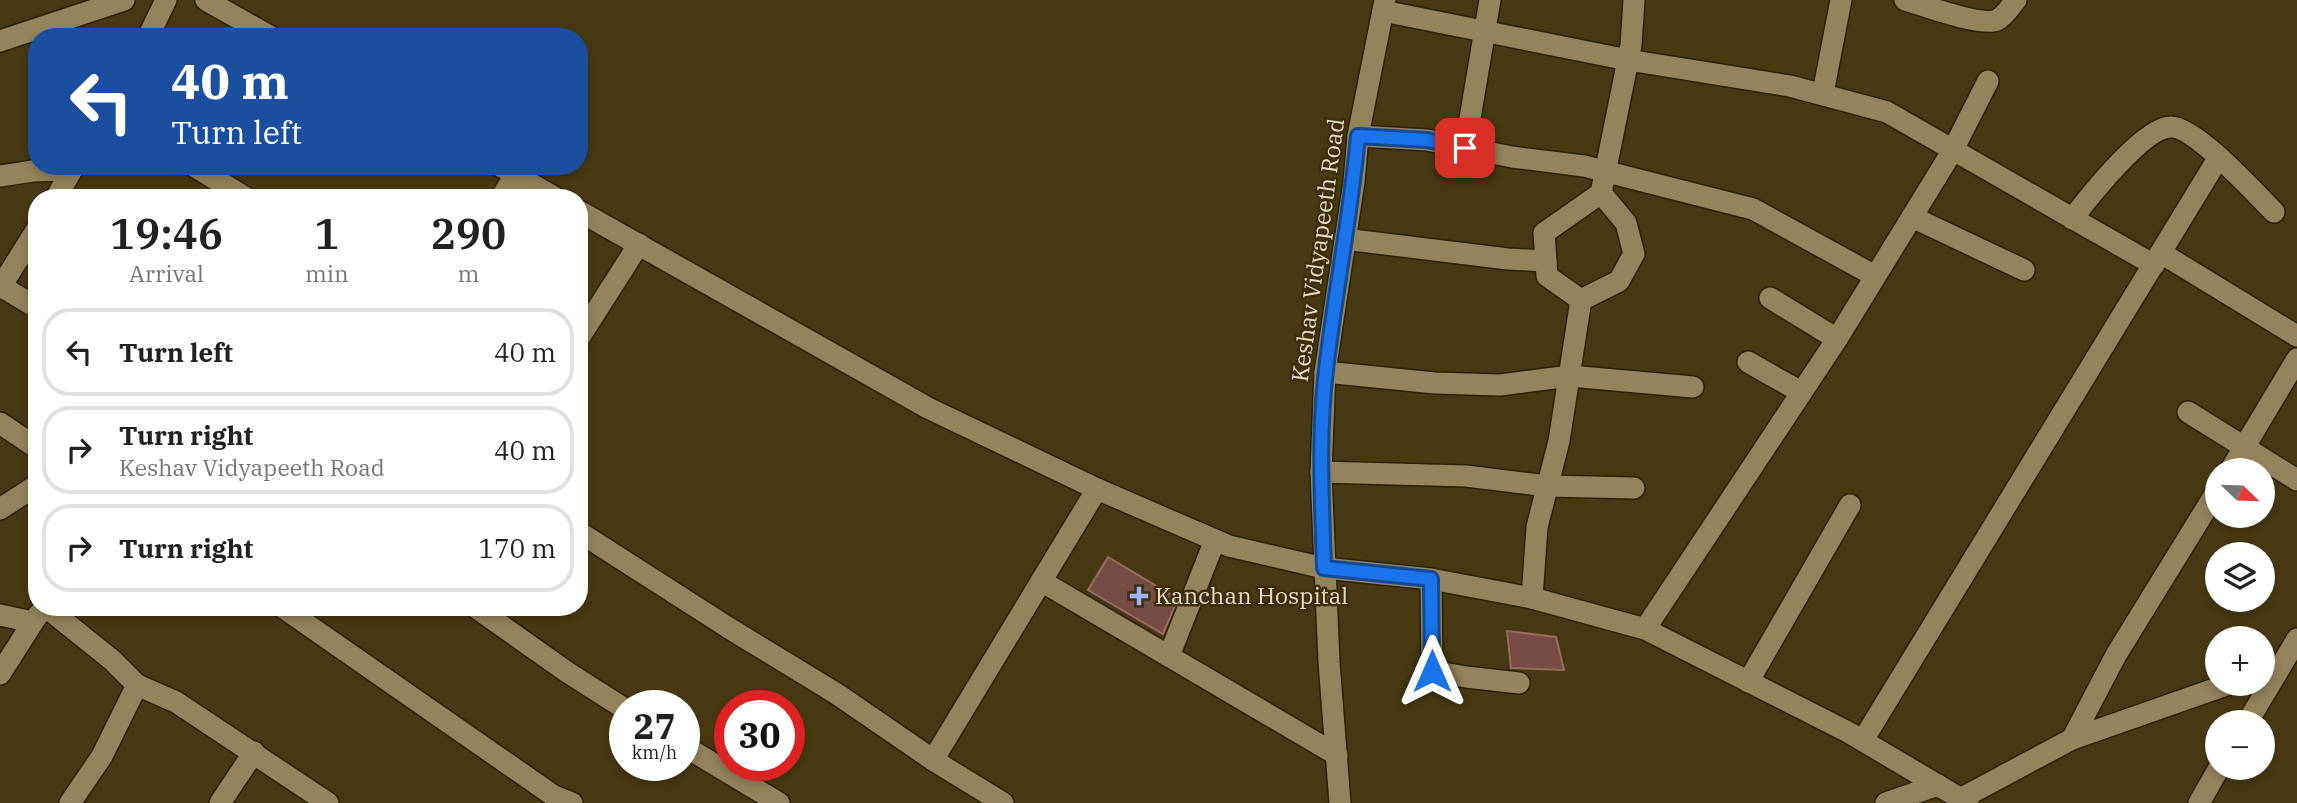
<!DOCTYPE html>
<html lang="en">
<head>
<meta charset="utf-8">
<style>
  :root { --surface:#fff; --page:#f2f2f2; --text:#202124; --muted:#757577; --line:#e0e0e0 }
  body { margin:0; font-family:"IBM Plex Serif",serif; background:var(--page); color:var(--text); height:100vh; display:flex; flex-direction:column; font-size:26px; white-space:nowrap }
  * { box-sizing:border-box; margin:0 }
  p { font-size:23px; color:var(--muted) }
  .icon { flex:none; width:38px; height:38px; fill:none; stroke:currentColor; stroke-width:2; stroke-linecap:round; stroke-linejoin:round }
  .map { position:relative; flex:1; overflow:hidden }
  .side { position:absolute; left:28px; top:189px; width:560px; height:427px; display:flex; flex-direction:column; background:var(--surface); border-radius:28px; box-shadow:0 4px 10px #0003 }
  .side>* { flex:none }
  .banner { position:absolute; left:28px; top:28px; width:560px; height:147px; border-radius:28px; box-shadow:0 4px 10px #0003; background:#1a4fa0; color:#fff; overflow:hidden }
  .needle { width:46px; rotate:113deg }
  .controls { position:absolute; left:2205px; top:458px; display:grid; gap:14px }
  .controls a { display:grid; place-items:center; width:70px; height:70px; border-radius:50%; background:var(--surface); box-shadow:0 4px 10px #0003; font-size:35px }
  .speed { position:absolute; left:609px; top:690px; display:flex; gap:14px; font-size:35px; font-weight:700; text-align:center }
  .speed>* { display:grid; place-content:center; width:91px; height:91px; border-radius:50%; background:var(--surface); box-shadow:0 4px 10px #0003; line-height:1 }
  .speed small { font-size:18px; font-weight:400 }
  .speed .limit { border:10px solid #d22; background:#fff; color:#111 }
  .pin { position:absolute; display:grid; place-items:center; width:60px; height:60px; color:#fff; margin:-30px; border-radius:14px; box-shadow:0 4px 10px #0006 }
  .me { position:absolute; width:77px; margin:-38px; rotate:0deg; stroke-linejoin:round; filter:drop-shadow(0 0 5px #0008) }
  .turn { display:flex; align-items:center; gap:24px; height:147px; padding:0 28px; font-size:32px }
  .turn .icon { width:91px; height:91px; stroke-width:2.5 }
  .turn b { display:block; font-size:49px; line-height:60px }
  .eta { display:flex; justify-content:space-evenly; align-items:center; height:119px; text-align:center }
  .eta b { font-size:42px; font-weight:600; line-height:49px }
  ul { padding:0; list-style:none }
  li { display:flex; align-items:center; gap:21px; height:88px; margin:0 14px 10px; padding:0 14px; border:4px solid var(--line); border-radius:28px }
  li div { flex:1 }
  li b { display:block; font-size:26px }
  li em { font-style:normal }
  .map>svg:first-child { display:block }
  .building { fill:#754c44; stroke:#976b63; stroke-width:2 }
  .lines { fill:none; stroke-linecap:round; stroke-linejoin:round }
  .minor-casing { stroke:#2b2104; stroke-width:24 }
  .minor { stroke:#93845c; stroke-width:21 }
  .route-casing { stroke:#114b97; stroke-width:18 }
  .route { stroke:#1a73e8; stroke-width:12 }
  .poi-dot { fill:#9db4fd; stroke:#3c2f06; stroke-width:2.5 }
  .labels { text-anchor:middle; stroke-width:5; stroke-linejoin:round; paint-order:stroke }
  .street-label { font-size:23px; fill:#e5ddc8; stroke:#3c2f06 }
  .poi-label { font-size:23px; fill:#e5ddc8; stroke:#3c2f06; text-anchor:start }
</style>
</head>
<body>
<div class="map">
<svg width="2297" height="803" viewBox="0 0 2297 803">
  <rect width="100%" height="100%" fill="#473a12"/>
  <!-- building -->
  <g class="building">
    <polygon points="1108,557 1178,599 1163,634 1088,590"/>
    <polygon points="1507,631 1556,637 1564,670 1511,668"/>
  </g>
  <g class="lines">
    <!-- minor casing -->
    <g class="minor-casing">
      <g id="minor">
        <polyline points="206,0 271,37"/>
        <path d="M 1905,0 C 1924,5 1980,27 1997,20 C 2005,16 2010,7 2016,0"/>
        <polyline points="1383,11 1628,60 1790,86 1887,112 2154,265"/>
        <polyline points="148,37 166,0"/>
        <polyline points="0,41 124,0"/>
        <polyline points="1823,93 1841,0"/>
        <polyline points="1358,136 1427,140 1512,157 1584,166 1753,209 1875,276"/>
        <polyline points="1465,148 1490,0"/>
        <polyline points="194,166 246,198"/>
        <polyline points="500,166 556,198"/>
        <polyline points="0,176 33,171 72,170"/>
        <polyline points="56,198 74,166"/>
        <polyline points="501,198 515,175"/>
        <polyline points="579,211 928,408 1097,489 1215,540 1229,546 1324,568 1431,579 1532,598 1645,629 1848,732 1968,803"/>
        <polyline points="1912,217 2024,270"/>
        <path d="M 2072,219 C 2089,197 2143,128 2170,127 C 2194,125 2256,194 2274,212"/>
        <polyline points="1344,239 1508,259 1546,261"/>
        <polyline points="2161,253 2297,336"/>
        <polyline points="1,286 37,308"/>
        <polyline points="0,288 37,229"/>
        <polyline points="1770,298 1837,339"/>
        <polyline points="1581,300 1619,281 1634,254 1626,223 1601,193"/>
        <polyline points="579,338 639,244"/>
        <polyline points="1748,362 1801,392"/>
        <polyline points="1325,372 1435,383 1500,385 1570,376 1693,387"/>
        <polyline points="2188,412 2297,480"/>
        <polyline points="0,423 37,448"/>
        <polyline points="2230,471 2297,359"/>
        <polyline points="1321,472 1466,476 1547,486 1634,488"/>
        <polyline points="0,509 37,485"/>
        <polyline points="579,532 732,630 837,694 933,760 1003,803"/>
        <polyline points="1431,579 1432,671 1466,677 1519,683"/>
        <polyline points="1041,581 1337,755"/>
        <polyline points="1532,598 1537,527 1559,441 1581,300 1547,276 1544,233 1601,193 1631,45 1634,0"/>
        <polyline points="46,607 112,660 137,685 102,756 70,803"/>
        <polyline points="282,607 554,796 572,803"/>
        <polyline points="475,607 567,672 625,709"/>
        <polyline points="0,615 33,622 39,614"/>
        <polyline points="1645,629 1837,339 1953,150 1988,81"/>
        <polyline points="1169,656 1215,540"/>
        <polyline points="0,674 33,622"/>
        <polyline points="1748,682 1850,505"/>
        <polyline points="137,685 176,702 328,803"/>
        <polyline points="2247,723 2297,639"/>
        <polyline points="2072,739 2116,655 2217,491"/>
        <polyline points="1863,740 2219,157"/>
        <polyline points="684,746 779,803"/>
        <polyline points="933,760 1097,489"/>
        <polyline points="220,803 254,752"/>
        <polyline points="1340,803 1329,662 1321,472 1325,372 1354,182 1358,136 1385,0"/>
        <polyline points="1886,803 1938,785"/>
        <polyline points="1958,803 1960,799 2072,739 2229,684"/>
        <polyline points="2199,803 2219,768"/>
      </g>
    </g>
    <!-- minor -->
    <use href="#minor" class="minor"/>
  </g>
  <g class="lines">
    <!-- route casing -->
    <g class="route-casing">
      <path id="route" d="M 1432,671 L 1431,579 L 1324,568 C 1322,502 1318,436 1326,370 C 1335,292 1351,214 1358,136 L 1427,140 L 1465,148"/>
    </g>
    <!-- route -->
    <use href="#route" class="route"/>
  </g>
  <!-- markers -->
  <path class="poi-dot" d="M1135.5 585.5h7v7h7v7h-7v7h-7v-7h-7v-7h7z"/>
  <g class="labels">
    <!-- street labels -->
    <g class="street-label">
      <text transform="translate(1318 250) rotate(-82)" y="8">Keshav Vidyapeeth Road</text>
    </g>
    <!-- poi labels -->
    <g class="poi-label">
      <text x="1155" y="604">Kanchan Hospital</text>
    </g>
  </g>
</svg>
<div class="controls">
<a><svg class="needle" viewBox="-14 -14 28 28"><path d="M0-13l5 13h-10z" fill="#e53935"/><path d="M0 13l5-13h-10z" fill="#757577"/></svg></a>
<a><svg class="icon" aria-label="layers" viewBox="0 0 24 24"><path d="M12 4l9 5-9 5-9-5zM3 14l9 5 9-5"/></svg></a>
<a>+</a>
<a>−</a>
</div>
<div class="speed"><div>27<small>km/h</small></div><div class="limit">30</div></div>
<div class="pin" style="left:1465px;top:148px;background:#d93025"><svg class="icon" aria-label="arrive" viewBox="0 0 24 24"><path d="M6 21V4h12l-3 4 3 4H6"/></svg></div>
<svg class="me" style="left:1432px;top:671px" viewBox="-20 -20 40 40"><path d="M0-17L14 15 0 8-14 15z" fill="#1a73e8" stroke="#fff" stroke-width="4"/></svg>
<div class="banner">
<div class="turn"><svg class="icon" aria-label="left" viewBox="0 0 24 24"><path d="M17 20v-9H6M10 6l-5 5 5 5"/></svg><div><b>40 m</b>Turn left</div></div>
</div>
<section class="side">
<div class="eta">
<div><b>19:46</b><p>Arrival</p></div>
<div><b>1</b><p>min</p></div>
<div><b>290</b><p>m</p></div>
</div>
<ul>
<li><svg class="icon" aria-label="left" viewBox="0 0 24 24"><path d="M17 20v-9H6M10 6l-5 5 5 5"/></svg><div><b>Turn left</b></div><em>40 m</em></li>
<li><svg class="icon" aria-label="right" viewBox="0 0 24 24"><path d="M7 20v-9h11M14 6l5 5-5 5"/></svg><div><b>Turn right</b><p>Keshav Vidyapeeth Road</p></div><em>40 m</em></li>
<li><svg class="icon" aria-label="right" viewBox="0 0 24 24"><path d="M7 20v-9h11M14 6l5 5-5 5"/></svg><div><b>Turn right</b></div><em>170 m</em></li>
</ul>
</section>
</div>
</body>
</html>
